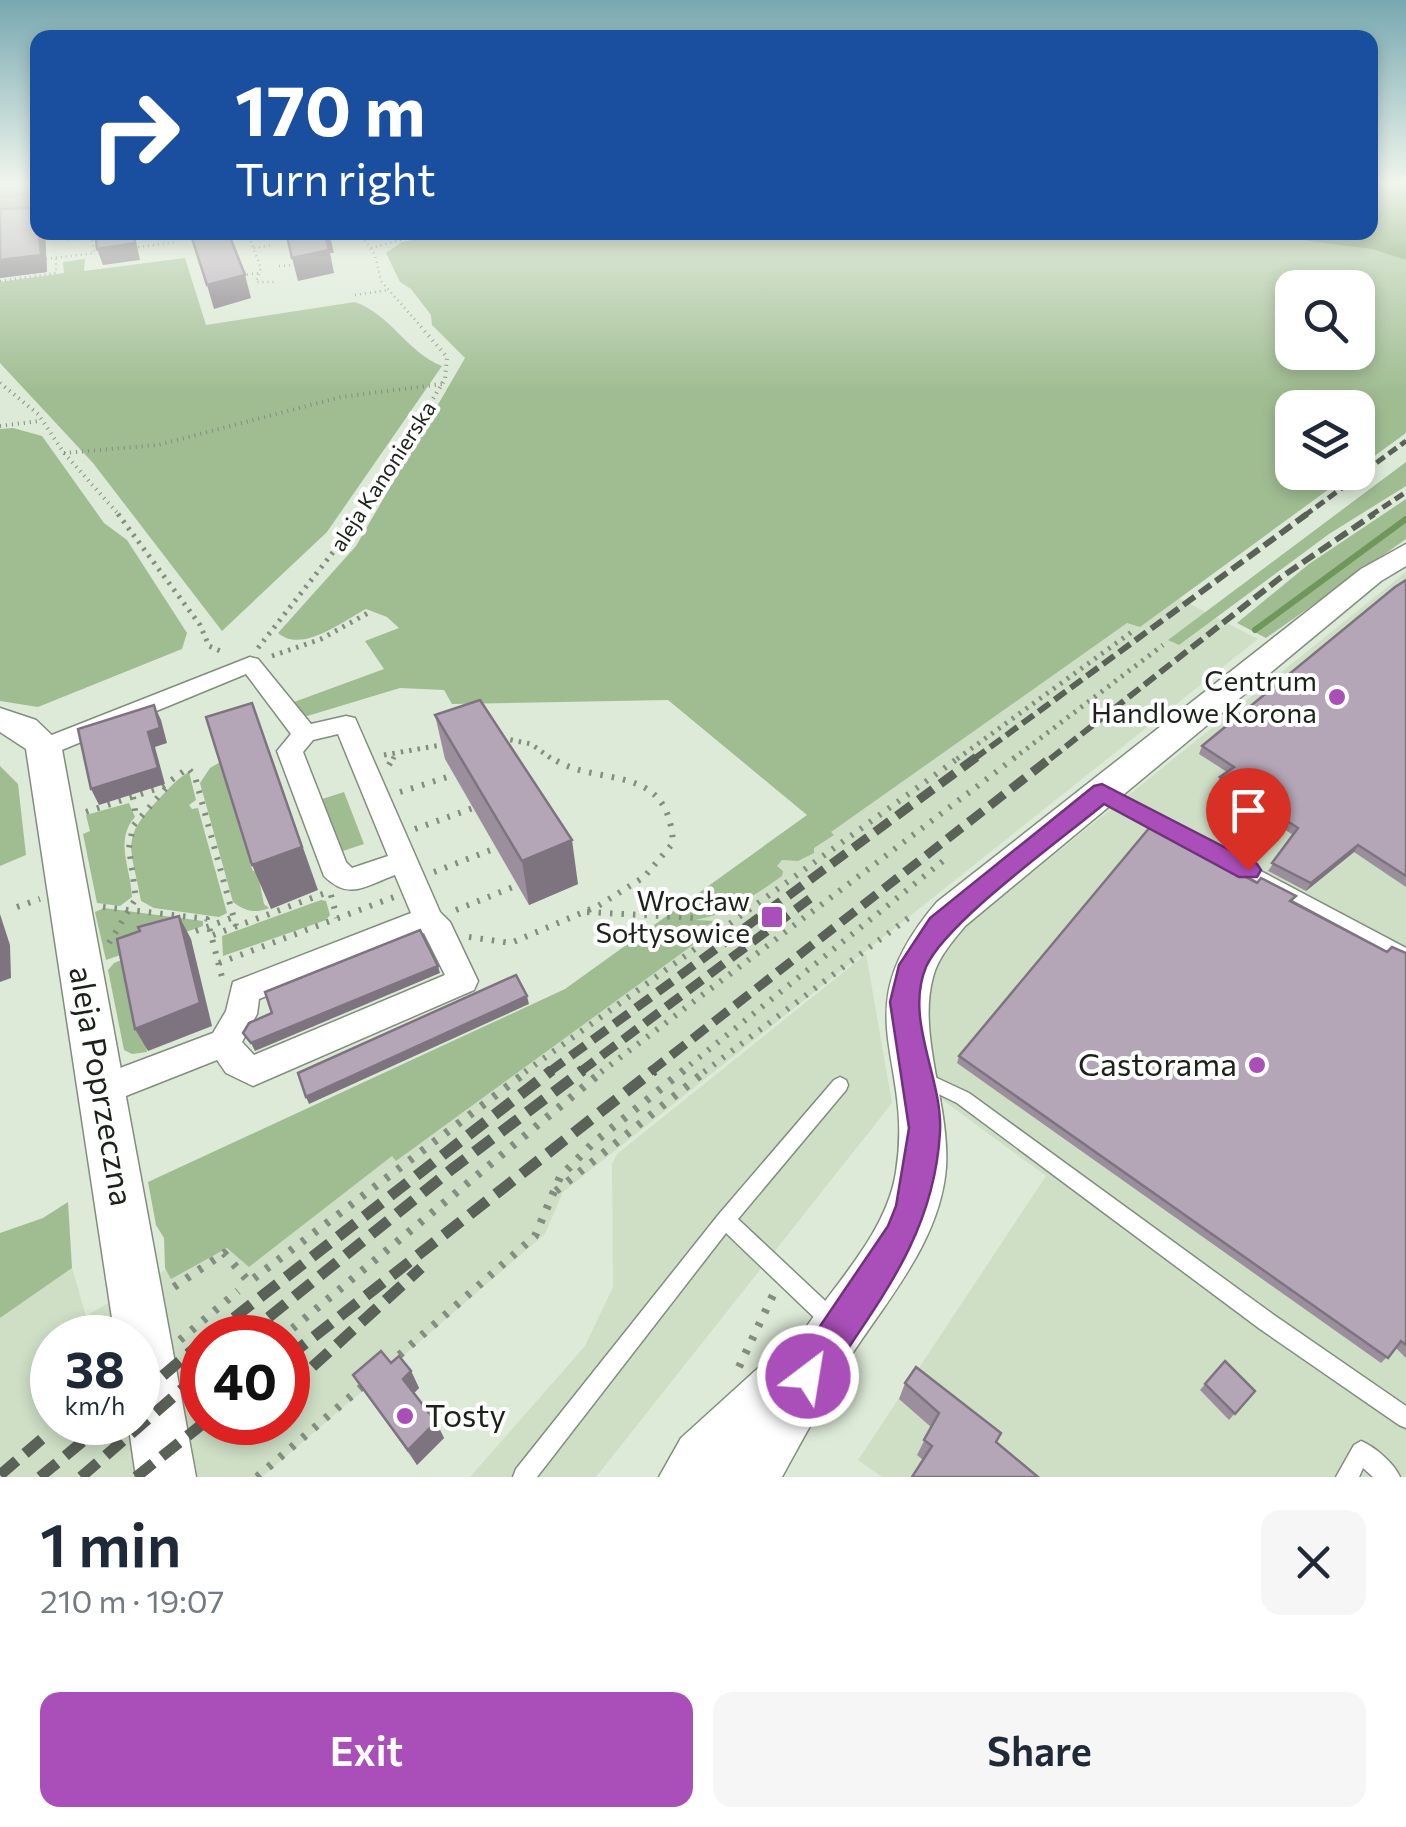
<!DOCTYPE html>
<html lang="en">
<head>
<meta charset="utf-8">
<style>
  :root { --surface:#fff; --page:#f6f6f7; --text:#1f2937; --muted:#747a83; --accent:#aa4fba }
  body { margin:0; font-family:Commissioner,sans-serif; background:var(--page); color:var(--text); height:100vh; display:flex; flex-direction:column; font-size:38px; white-space:nowrap }
  * { box-sizing:border-box; margin:0 }
  p { font-size:32px; color:var(--muted) }
  .icon { flex:none; width:55px; height:55px; fill:none; stroke:currentColor; stroke-width:2; stroke-linecap:round; stroke-linejoin:round }
  .map { position:relative; height:1477px; overflow:hidden }
  .panel { display:flex; flex-direction:column; background:var(--surface); flex:1 }
  .panel>* { flex:none }
  .guide { position:absolute; left:30px; top:30px; width:1348px; height:210px; border-radius:20px; box-shadow:0 5px 15px #0003; background:#1a4fa0; color:#fff; overflow:hidden }
  .buttons { position:absolute; left:1275px; top:270px; display:grid; gap:20px }
  .buttons a { display:grid; place-items:center; width:100px; height:100px; border-radius:20px; background:var(--surface); box-shadow:0 5px 15px #0003; font-size:50px }
  .speed { position:absolute; left:30px; top:1315px; display:flex; gap:20px; font-size:50px; font-weight:700; text-align:center }
  .speed>* { display:grid; place-content:center; width:130px; height:130px; border-radius:50%; background:var(--surface); box-shadow:0 5px 15px #0003; line-height:1 }
  .speed small { font-size:25px; font-weight:400 }
  .speed .limit { border:15px solid #d22; background:#fff; color:#111 }
  .pin { position:absolute; display:grid; place-items:center; width:85px; height:85px; color:#fff; margin:-102px -42px; border-radius:50% 50% 50% 0; rotate:-45deg; box-shadow:0 0 10px #0007 }
  .pin .icon { rotate:45deg }
  .me { position:absolute; width:110px; margin:-55px; rotate:31deg; stroke-linejoin:round; filter:drop-shadow(0 0 8px #0008) }
  .turn { display:flex; align-items:center; gap:35px; height:210px; padding:0 40px; font-size:45px }
  .turn .icon { width:130px; height:130px; stroke-width:2.5 }
  .turn b { display:block; font-size:70px; line-height:85px }
  .round { display:grid; place-items:center; flex:none; width:105px; height:105px; border-radius:20px; background:var(--page) }
  .overview { display:flex; align-items:center; justify-content:space-between; height:170px; padding:0 40px }
  h1 { font-size:60px; font-weight:600; line-height:75px }
  .cta { display:flex; gap:20px; margin-top:auto; padding:20px 40px }
  .cta a { flex:1; height:115px; border-radius:20px; background:var(--accent); color:#fff; font-size:40px; font-weight:600; line-height:115px; text-align:center }
  .cta a+a { background:var(--page); color:var(--text) }
  .map>svg:first-child { display:block }
  .built { fill:#cedfc6; fill-rule:evenodd }
  .green { fill:#a0bd92; fill-rule:evenodd }
  .water { fill:#6f965b }
  .lines { fill:none; stroke-linecap:round; stroke-linejoin:round }
  .stream { stroke:#6f965b; stroke-width:6 }
  .lane-casing { stroke:#828e7d; stroke-width:3 }
  .street-casing { stroke:#828e7d; stroke-width:3 }
  .secondary-casing { stroke:#828e7d; stroke-width:3 }
  .path-far4 { stroke:#848e80; stroke-width:2.5; stroke-dasharray:1 4; stroke-linecap:butt }
  .path-far3 { stroke:#848e80; stroke-width:4; stroke-dasharray:1 5; stroke-linecap:butt }
  .path-far2 { stroke:#848e80; stroke-width:5; stroke-dasharray:2.5 6; stroke-linecap:butt }
  .path-far1 { stroke:#848e80; stroke-width:6; stroke-dasharray:2.5 9; stroke-linecap:butt }
  .path { stroke:#848e80; stroke-width:8; stroke-dasharray:4 11; stroke-linecap:butt }
  .lane { fill:#fff; fill-rule:evenodd }
  .street { fill:#fff; fill-rule:evenodd }
  .secondary { fill:#fff; fill-rule:evenodd }
  .rail-far3 { stroke:#5a6157; stroke-width:5; stroke-dasharray:10 5; stroke-linecap:butt }
  .rail-far2 { stroke:#5a6157; stroke-width:6; stroke-dasharray:14 6; stroke-linecap:butt }
  .rail-far1 { stroke:#5a6157; stroke-width:9; stroke-dasharray:18 9; stroke-linecap:butt }
  .rail { stroke:#5a6157; stroke-width:11; stroke-dasharray:22 11; stroke-linecap:butt }
  .wall { fill:#9b8f9d }
  .shaded-wall { fill:#7e7480 }
  .building { fill:#b4a6b7; stroke:#7e7480; stroke-width:2.5 }
  .route { fill:#aa4fba; stroke:#6e3379; stroke-width:2.5 }
  .poi-dot { fill:#aa4fba; stroke:#fff; stroke-width:4 }
  .labels { text-anchor:middle; stroke-width:8; stroke-linejoin:round; paint-order:stroke }
  .far-street-label { font-size:22px; fill:#1c211a; stroke:#fff }
  .poi-label { font-size:28px; fill:#1c211a; stroke:#fff; text-anchor:end }
  .near-poi-label { font-size:32px; fill:#1c211a; stroke:#fff; text-anchor:end }
  .near-street-label { font-size:32px; fill:#1c211a; stroke:#fff }
</style>
</head>
<body>
<div class="map">
<svg width="1406" height="1477" viewBox="0 0 1406 1477">
  <rect width="100%" height="100%" fill="#ddead7"/>
  <!-- built -->
  <g class="built">
    <polygon points="1406,572 1406,1477 882,1477 858,1460 1046,1176 940,1098 925,1014 931,970 962,929"/>
    <path d="M 1163,590 L 1258,639 L 563,1192 L 545,1234 L 262,1477 L 0,1477 L 0,1318 L 72,1268 L 86,1316 L 189,1256 ZM 52,1338 L 138,1338 L 138,1422 L 52,1422 ZM 202,1338 L 288,1338 L 288,1422 L 202,1422 Z"/>
    <polygon points="866,954 892,1103 596,1477 470,1477 585,1346 613,1287 612,1164 617,1154"/>
  </g>
  <!-- green -->
  <g class="green">
    <path d="M 453,232 L 1293,232 L 1307,241 L 1372,248 L 1406,260 L 1406,433 L 1358,468 L 1358,408 L 1292,408 L 1292,472 L 1351,473 L 1140,627 L 1127,623 L 831,832 L 834,835 L 814,848 L 814,853 L 798,861 L 782,860 L 777,866 L 783,871 L 782,876 C 755,895 727,915 695,920 L 714,921 L 697,933 L 701,939 L 396,1161 L 392,1156 L 249,1267 L 227,1248 L 171,1279 L 165,1268 L 164,1238 L 156,1225 L 148,1182 L 565,989 L 807,815 L 668,700 L 452,704 L 444,690 L 400,688 L 304,717 L 294,702 L 384,669 L 365,641 L 399,628 L 387,617 L 366,609 C 343,621 302,654 278,633 L 356,546 L 465,358 L 432,325 L 431,315 L 411,289 L 400,282 L 386,253 L 402,242 ZM 1292,288 L 1358,288 L 1358,352 L 1292,352 Z"/>
    <path d="M 185,258 L 206,325 L 355,302 C 390,314 408,353 442,366 L 327,532 L 222,631 L 93,463 L 0,363 L 0,282 L 64,273 L 63,262 L 85,259 L 84,271 Z"/>
    <polygon points="13,428 42,436 104,523 127,540 187,633 182,649 38,707 0,701 0,429"/>
    <polygon points="1406,462 1406,486 1329,534 1179,645 1168,640"/>
    <polygon points="1406,499 1406,539 1266,638 1237,623 1309,564"/>
    <path d="M 222,761 L 253,861 L 250,864 L 253,871 L 257,870 L 264,904 L 269,908 C 255,914 245,911 233,902 L 200,783 L 210,768 Z"/>
    <polygon points="0,766 18,784 26,855 0,866"/>
    <path d="M 189,772 L 196,800 L 189,805 L 192,809 L 198,808 L 227,913 L 219,917 L 154,908 L 141,901 C 132,847 118,840 160,798 C 169,788 178,778 189,772 Z"/>
    <polygon points="344,792 364,844 337,853 316,801"/>
    <path d="M 129,803 L 135,817 C 114,840 131,868 132,897 L 120,906 L 97,903 L 83,834 L 90,831 L 86,815 Z"/>
    <polygon points="321,900 326,901 330,915 326,920 223,956 222,936"/>
    <polygon points="104,908 203,921 203,926 106,960 95,912"/>
    <polygon points="129,957 147,1052 132,1054 124,1050 108,970 114,963"/>
    <polygon points="68,1202 72,1268 0,1318 0,1233 43,1218"/>
  </g>
  <!-- water -->
  <polygon class="water" points="1370,183 1406,183 1406,260 1372,249 1307,241 1293,233 1370,232"/>
  <g class="lines">
    <!-- stream -->
    <polyline class="stream" points="1255,630 1406,519"/>
    <!-- lane casing -->
    <g class="lane-casing">
      <g id="lane">
        <polygon points="1104,788 1406,948 1406,961 1099,796 1097,793 1099,790"/>
        <polygon points="924,1072 969,1093 1274,1315 1406,1406 1406,1428 1399,1425 1260,1329 957,1103 918,1084 916,1079 918,1074"/>
        <polygon points="840,1077 846,1080 848,1085 846,1090 738,1219 836,1311 839,1318 836,1325 829,1328 822,1325 726,1233 537,1477 513,1477 516,1469 719,1214 834,1080"/>
        <path d="M 1361,1441 C 1375,1447 1394,1463 1400,1477 L 1373,1477 L 1363,1468 L 1359,1477 L 1336,1477 L 1354,1445 Z"/>
      </g>
    </g>
    <!-- street casing -->
    <g class="street-casing">
      <path id="street" d="M 250,657 L 258,659 L 311,724 L 346,716 L 355,718 L 440,912 L 450,922 L 478,981 L 474,990 L 253,1086 L 226,1073 L 217,1060 L 103,1105 L 91,1101 L 86,1090 L 91,1079 L 213,1033 L 226,1011 L 233,982 L 411,913 L 395,875 C 365,886 349,901 324,876 L 277,751 L 291,734 L 246,674 L 52,754 L 34,754 L 30,748 L 34,742 ZM 338,734 L 388,856 L 352,868 L 346,862 L 303,752 L 313,740 ZM 424,933 L 445,975 L 254,1055 L 242,1042 L 257,1014 L 259,999 Z"/>
    </g>
    <!-- secondary casing -->
    <g class="secondary-casing">
      <g id="secondary">
        <path d="M 1406,544 L 1406,566 L 1381,581 L 965,926 C 953,941 938,957 933,977 C 917,1035 950,1105 946,1167 C 941,1239 888,1299 850,1357 C 826,1396 804,1437 782,1477 L 659,1477 L 681,1438 L 777,1351 L 795,1344 C 828,1290 886,1237 896,1172 C 915,1056 841,1014 937,902 L 1361,569 Z"/>
        <polygon points="0,708 36,720 61,744 196,1477 136,1477 128,1422 138,1422 138,1338 115,1338 26,749 0,732"/>
      </g>
    </g>
    <!-- path-far4 -->
    <g class="path-far4">
      <polyline points="64,232 65,240 92,236"/>
      <polyline points="247,232 261,268 256,282 276,282"/>
      <polyline points="359,232 375,255 381,281 423,329"/>
      <polyline points="138,247 176,242"/>
      <polyline points="254,248 272,245"/>
      <polyline points="371,248 431,232"/>
      <polyline points="46,259 94,253 91,232"/>
      <polyline points="279,266 295,265"/>
      <polyline points="242,275 259,273"/>
      <polyline points="0,281 56,273 56,258"/>
      <polyline points="355,295 389,290"/>
    </g>
    <!-- path-far3 -->
    <g class="path-far3">
      <polyline points="0,383 38,414 64,453 120,516"/>
      <polyline points="0,426 39,421"/>
      <polyline points="64,453 158,445 341,397 442,384"/>
      <polyline points="361,516 445,379 447,357 421,327"/>
    </g>
    <!-- path-far2 -->
    <g class="path-far2">
      <polyline points="118,514 200,625 209,646 225,653"/>
      <polyline points="258,648 363,514"/>
      <polyline points="272,656 321,639 368,613"/>
      <polyline points="502,738 531,744 552,759"/>
      <polyline points="384,755 447,744"/>
      <polyline points="393,759 396,753"/>
      <polyline points="957,759 1133,631"/>
      <polyline points="1013,759 1163,645"/>
    </g>
    <!-- path-far1 -->
    <g class="path-far1">
      <polyline points="389,765 394,756"/>
      <polyline points="400,792 454,775"/>
      <polyline points="133,797 136,817"/>
      <polyline points="86,812 162,787 188,768 195,777 236,926"/>
      <polyline points="415,829 473,808"/>
      <polyline points="434,872 496,848"/>
      <polyline points="331,895 337,918"/>
      <polyline points="17,907 40,899"/>
      <polyline points="103,907 207,919 223,981"/>
      <polyline points="456,910 518,885"/>
      <polyline points="587,912 697,918"/>
      <polyline points="185,935 234,917"/>
      <polyline points="213,935 328,892"/>
      <path d="M 469,937 L 511,943 L 598,906 L 644,877 L 673,843 C 668,758 595,790 549,756"/>
      <polyline points="109,943 136,898 129,848 133,826 166,788"/>
      <polyline points="219,963 394,897"/>
      <polyline points="525,1072 961,756"/>
      <polyline points="601,1072 1017,756"/>
      <polyline points="681,1072 943,861"/>
      <polyline points="704,1072 911,916"/>
    </g>
    <!-- path -->
    <g class="path">
      <polyline points="556,1191 707,1070"/>
      <polyline points="174,1287 224,1253 249,1282 529,1070"/>
      <polyline points="281,1338 604,1070"/>
      <polyline points="180,1340 238,1291"/>
      <polyline points="388,1365 535,1236 560,1177 592,1144 684,1070"/>
      <polyline points="739,1367 773,1295"/>
      <polyline points="257,1477 364,1385"/>
    </g>
    <!-- lane -->
    <use href="#lane" class="lane"/>
    <!-- street -->
    <use href="#street" class="street"/>
    <!-- secondary -->
    <use href="#secondary" class="secondary"/>
    <!-- rail-far3 -->
    <g class="rail-far3">
      <polyline points="1304,516 1406,441"/>
      <polyline points="1370,516 1406,492"/>
    </g>
    <!-- rail-far2 -->
    <g class="rail-far2">
      <polyline points="974,759 1307,514"/>
      <polyline points="1050,759 1280,578 1374,514"/>
    </g>
    <!-- rail-far1 -->
    <g class="rail-far1">
      <polyline points="549,1072 978,756"/>
      <polyline points="580,1072 812,897"/>
      <polyline points="650,1072 1053,756"/>
    </g>
    <!-- rail -->
    <g class="rail">
      <polyline points="208,1338 552,1070"/>
      <polyline points="243,1338 452,1169 583,1070"/>
      <polyline points="288,1357 654,1070"/>
      <polyline points="288,1389 421,1268"/>
      <polyline points="138,1397 202,1342"/>
      <polyline points="0,1475 50,1432"/>
      <polyline points="40,1477 106,1422"/>
      <polyline points="81,1477 202,1372"/>
      <polyline points="136,1477 205,1422"/>
    </g>
  </g>
  <!-- wall -->
  <g class="wall">
    <polygon points="0,183 38,183 38,232 45,232 47,272 0,278"/>
    <polygon points="1406,580 1406,887 1354,852 1306,891 1268,871 1293,835 1217,785 1220,777 1227,772 1199,754 1202,746"/>
    <polygon points="435,715 578,884 529,905 445,759"/>
    <polygon points="1292,902 1387,952 1406,953 1406,1358 1396,1348 1381,1363 957,1063 959,1056"/>
    <polygon points="1225,1361 1255,1391 1229,1420 1200,1390"/>
    <polygon points="391,1363 411,1371 419,1388 414,1393 436,1422 444,1438 417,1465 353,1375"/>
    <polygon points="905,1383 1001,1433 923,1460 917,1455 931,1427 899,1399"/>
  </g>
  <!-- shaded-wall -->
  <g class="shaded-wall">
    <polygon points="39,232 45,232 47,272 0,278 0,260"/>
    <polygon points="132,232 134,232 140,260 103,265 97,249"/>
    <polygon points="324,232 329,232 334,253 330,253 334,273 298,281 292,258"/>
    <polygon points="245,275 251,298 214,309 207,285"/>
    <polygon points="252,703 318,890 271,909 252,865"/>
    <polygon points="154,705 161,720 167,743 155,747 165,784 99,805 91,789 148,732"/>
    <polygon points="572,840 578,884 529,905 522,861"/>
    <polygon points="1358,845 1354,852 1306,891 1311,883"/>
    <polygon points="0,914 10,945 11,978 0,982"/>
    <polygon points="179,916 191,939 212,1026 148,1051 135,1029"/>
    <polygon points="438,966 440,973 255,1051 251,1043"/>
    <polygon points="527,996 529,1004 309,1104 306,1097"/>
    <polygon points="411,1371 419,1388 412,1395 403,1379"/>
    <polygon points="436,1422 444,1438 417,1465 408,1450"/>
  </g>
  <!-- building -->
  <g class="building">
    <polygon points="0,183 37,183 38,232 39,232 41,255 0,260 0,209 32,208 36,204 32,193 0,195"/>
    <polygon points="95,232 132,232 135,243 97,249"/>
    <polygon points="190,232 228,232 245,275 207,285"/>
    <polygon points="286,232 324,232 329,250 292,258"/>
    <polygon points="1406,580 1406,876 1358,845 1311,883 1272,863 1298,828 1220,777 1234,767 1202,746 1395,587"/>
    <polygon points="480,700 572,840 522,861 435,715"/>
    <polygon points="252,703 302,847 252,865 206,717"/>
    <polygon points="154,705 160,728 148,732 158,768 91,789 78,729"/>
    <polygon points="1150,827 1257,883 1261,878 1296,896 1290,901 1387,952 1392,947 1406,953 1406,1345 1401,1341 1388,1358 959,1056"/>
    <polygon points="179,916 200,1003 135,1029 117,939 140,931 138,927"/>
    <polygon points="420,930 438,966 251,1043 243,1033 249,1023 272,1013 265,992"/>
    <polygon points="516,975 527,996 306,1097 298,1073"/>
    <polygon points="381,1351 391,1363 399,1356 411,1371 403,1379 436,1422 408,1450 353,1375"/>
    <polygon points="1225,1361 1255,1391 1235,1414 1205,1384"/>
    <polygon points="916,1367 1001,1433 996,1442 1038,1477 912,1477 932,1446 924,1440 939,1413 905,1383"/>
  </g>
  <!-- sky -->
  <linearGradient id="sky" x2="0" y2="1"><stop stop-color="#77a8b0"/><stop offset="0.47" stop-color="#f0f6ed"/><stop offset="1" stop-color="#f0f6ed" stop-opacity="0"/></linearGradient>
  <rect width="1406" height="390" fill="url(#sky)"/>
  <!-- route -->
  <path class="route" d="M 1102,784 L 1257,864 L 1261,870 L 1257,877 L 1239,877 L 1104,804 C 1062,839 946,922 926,967 C 904,1020 943,1078 940,1132 C 934,1238 876,1304 821,1389 L 808,1395 L 795,1389 L 789,1376 L 795,1363 L 888,1226 L 896,1206 L 909,1128 L 890,1002 L 899,965 L 930,918 L 1094,786 Z"/>
  <!-- markers -->
  <g class="poi-dot">
    <circle cx="1337" cy="697" r="10"/>
    <rect x="760" y="905" width="24" height="24" rx="5"/>
    <circle cx="1257" cy="1065" r="10"/>
    <circle cx="405" cy="1416" r="10"/>
  </g>
  <g class="labels">
    <!-- far-street labels -->
    <g class="far-street-label">
      <text transform="translate(383 476) rotate(-57)" y="8">aleja Kanonierska</text>
    </g>
    <!-- poi labels -->
    <g class="poi-label">
      <text x="1317" y="691">Centrum<tspan x="1317" dy="32">Handlowe Korona</tspan></text>
      <text x="750" y="911">Wrocław<tspan x="750" dy="32">Sołtysowice</tspan></text>
    </g>
    <!-- near-poi labels -->
    <g class="near-poi-label">
      <text x="1237" y="1076">Castorama</text>
      <text x="425" y="1427" text-anchor="start">Tosty</text>
    </g>
    <!-- near-street labels -->
    <g class="near-street-label">
      <text transform="translate(101 1086) rotate(80)" y="11">aleja Poprzeczna</text>
    </g>
  </g>
</svg>
<div class="buttons">
<a><svg class="icon" aria-label="search" viewBox="0 0 24 24"><circle cx="10" cy="10" r="6"/><path d="M15 15l6 6"/></svg></a>
<a><svg class="icon" aria-label="layers" viewBox="0 0 24 24"><path d="M12 4l9 5-9 5-9-5zM3 14l9 5 9-5"/></svg></a>
</div>
<div class="speed"><div>38<small>km/h</small></div><div class="limit">40</div></div>
<div class="pin" style="left:1248px;top:870px;background:#d93025"><svg class="icon" aria-label="arrive" viewBox="0 0 24 24"><path d="M6 21V4h12l-3 4 3 4H6"/></svg></div>
<svg class="me" style="left:808px;top:1376px" viewBox="-20 -20 40 40"><circle r="17" fill="#aa4fba" stroke="#fff" stroke-width="3"/><path d="M0-11L8 9 0 5-8 9z" fill="#fff"/></svg>
<div class="guide">
<div class="turn"><svg class="icon" aria-label="right" viewBox="0 0 24 24"><path d="M7 20v-9h11M14 6l5 5-5 5"/></svg><div><b>170 m</b>Turn right</div></div>
</div>
</div>
<section class="panel">
<div class="overview"><div><h1>1 min</h1><p>210 m · 19:07</p></div><a class="round"><svg class="icon" aria-label="close" viewBox="0 0 24 24"><path d="M6 6l12 12M18 6L6 18"/></svg></a></div>
<div class="cta"><a>Exit</a><a>Share</a></div>
</section>
</body>
</html>
